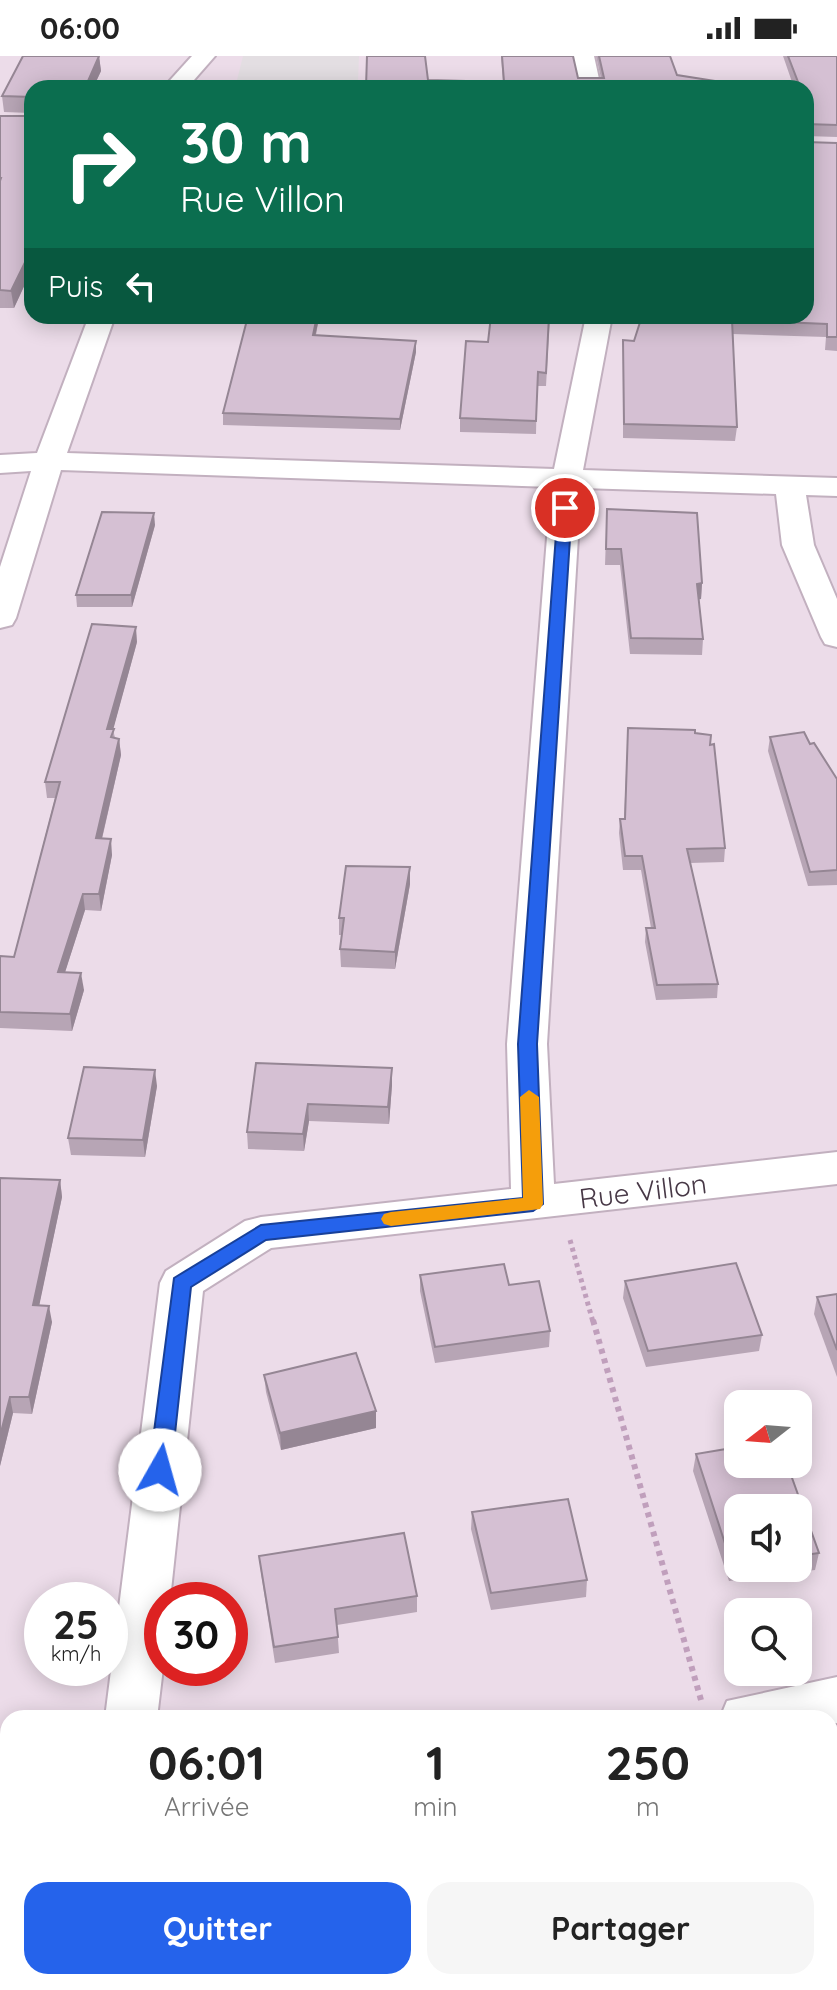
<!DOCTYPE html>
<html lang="fr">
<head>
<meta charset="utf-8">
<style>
  :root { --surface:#fff; --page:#f6f6f6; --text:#222; --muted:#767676; --accent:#2563eb }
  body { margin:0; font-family:Quicksand,sans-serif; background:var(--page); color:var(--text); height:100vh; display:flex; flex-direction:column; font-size:30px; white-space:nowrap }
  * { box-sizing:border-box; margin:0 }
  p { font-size:26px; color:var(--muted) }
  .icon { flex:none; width:44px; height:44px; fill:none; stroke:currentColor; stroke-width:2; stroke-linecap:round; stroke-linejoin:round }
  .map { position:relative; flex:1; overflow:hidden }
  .panel { position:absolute; left:0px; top:1654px; width:838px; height:280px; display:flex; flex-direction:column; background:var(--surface); border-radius:24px 24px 0 0; box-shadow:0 4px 20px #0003 }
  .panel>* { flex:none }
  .banner { position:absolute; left:24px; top:24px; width:790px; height:244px; border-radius:24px; box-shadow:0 4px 20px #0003; background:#0b6e4f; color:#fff; overflow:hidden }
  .needle { width:52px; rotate:253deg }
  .tools { position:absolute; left:724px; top:1334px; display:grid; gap:16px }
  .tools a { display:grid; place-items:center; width:88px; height:88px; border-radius:16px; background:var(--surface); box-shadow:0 4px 20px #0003; font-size:40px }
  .speed { position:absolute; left:24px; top:1526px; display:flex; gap:16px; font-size:40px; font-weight:700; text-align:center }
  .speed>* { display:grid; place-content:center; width:104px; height:104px; border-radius:50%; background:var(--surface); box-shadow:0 4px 20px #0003; line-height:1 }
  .speed small { font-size:20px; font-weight:400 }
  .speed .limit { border:12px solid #d22; background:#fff; color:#111 }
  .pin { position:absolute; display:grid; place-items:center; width:68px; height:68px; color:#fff; margin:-34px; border:4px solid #fff; border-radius:50%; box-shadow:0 2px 8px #0007 }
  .me { position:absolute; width:88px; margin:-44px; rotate:7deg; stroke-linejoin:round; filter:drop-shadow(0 0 6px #0008) }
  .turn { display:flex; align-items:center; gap:28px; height:168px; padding:0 24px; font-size:36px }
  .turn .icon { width:104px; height:104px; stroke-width:2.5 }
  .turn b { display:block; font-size:56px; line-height:68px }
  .then { display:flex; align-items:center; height:76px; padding:0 24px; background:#0003; gap:16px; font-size:30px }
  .eta { display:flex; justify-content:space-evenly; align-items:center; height:136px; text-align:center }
  .eta b { font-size:48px; font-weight:800; line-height:56px }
  .primary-button { display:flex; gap:16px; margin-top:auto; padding:16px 24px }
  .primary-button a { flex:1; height:92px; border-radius:24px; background:var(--accent); color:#fff; font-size:32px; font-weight:800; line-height:92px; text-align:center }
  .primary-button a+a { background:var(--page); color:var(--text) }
  .status { display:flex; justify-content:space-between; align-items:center; height:56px; padding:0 40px; background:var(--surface); direction:ltr }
  .status svg { height:22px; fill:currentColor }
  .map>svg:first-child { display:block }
  .residential { fill:#ecdce9; fill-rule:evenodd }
  .parking { fill:#e3dee2 }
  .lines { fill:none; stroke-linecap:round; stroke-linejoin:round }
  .minor-casing { stroke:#c2b0bf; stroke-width:4 }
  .path-far1 { stroke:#c09fbc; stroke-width:5; stroke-dasharray:4 4; stroke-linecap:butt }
  .path { stroke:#c09fbc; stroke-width:6; stroke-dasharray:5 5; stroke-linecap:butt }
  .minor { fill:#fff; fill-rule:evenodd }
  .wall { fill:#b7a5b5; fill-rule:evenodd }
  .shaded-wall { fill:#958694 }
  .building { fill:#d5c0d3; stroke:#958694; stroke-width:2 }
  .route { fill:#2563eb; stroke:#184099; stroke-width:2 }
  .slow { fill:#f59e0b }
  .labels { text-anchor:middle; stroke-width:6; stroke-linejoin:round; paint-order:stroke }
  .street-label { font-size:28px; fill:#473846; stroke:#fff }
</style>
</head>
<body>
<div class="status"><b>06:00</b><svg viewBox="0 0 49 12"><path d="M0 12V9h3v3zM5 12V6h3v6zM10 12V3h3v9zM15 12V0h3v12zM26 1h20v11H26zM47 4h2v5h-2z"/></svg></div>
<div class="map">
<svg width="837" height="1934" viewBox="0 0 837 1934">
  <rect width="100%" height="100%" fill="#f4eaf2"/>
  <!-- residential -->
  <path class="residential" d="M 0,0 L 837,0 L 837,1934 L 0,1934 ZM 32,32 L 806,32 L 806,260 L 32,260 ZM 738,1348 L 798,1348 L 798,1408 L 738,1408 ZM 738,1452 L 798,1452 L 798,1512 L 738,1512 ZM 42,1544 L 110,1544 L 110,1612 L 42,1612 ZM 162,1544 L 230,1544 L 230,1612 L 162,1612 ZM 738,1556 L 798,1556 L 798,1616 L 738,1616 ZM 8,1662 L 830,1662 L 830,1926 L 8,1926 Z"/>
  <!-- parking -->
  <polygon class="parking" points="243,0 359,0 358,26 237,24"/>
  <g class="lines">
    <!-- minor casing -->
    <g class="minor-casing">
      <g id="minor">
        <polygon points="192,0 215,0 187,32 163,32"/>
        <polygon points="572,0 594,0 601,32 579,32"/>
        <polygon points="89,260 115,260 67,397 554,413 586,260 612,260 583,414 837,422 837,440 806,439 814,489 837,543 837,591 825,588 821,581 782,489 776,438 581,432 547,988 554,1128 837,1096 837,1128 271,1192 203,1235 170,1544 162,1544 163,1612 157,1662 105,1662 160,1227 166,1215 245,1165 261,1161 511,1133 507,988 551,431 61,414 16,562 12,569 0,572 0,511 31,415 0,417 0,399 37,397"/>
        <polygon points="837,1621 837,1667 830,1669 830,1662 720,1662 727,1645"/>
        <polygon points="8,1747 8,1799 0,1800 0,1748"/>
      </g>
    </g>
    <!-- path-far1 -->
    <polyline class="path-far1" points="570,1184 593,1266"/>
    <!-- path -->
    <polyline class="path" points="593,1264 701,1644"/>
    <!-- minor -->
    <use href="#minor" class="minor"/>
  </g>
  <!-- wall -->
  <g class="wall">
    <polygon points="99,0 101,15 93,32 32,32 32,213 14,252 0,252 0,60 30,60 31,57 4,56 2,40"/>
    <polygon points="501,0 573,0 578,22 601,22 596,0 670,0 677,19 715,25 792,26 783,0 837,0 837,81 806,80 806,32 366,31 428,24 503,26"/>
    <polygon points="837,87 837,295 825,294 826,281 733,278 737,371 735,385 623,382 623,284 634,285"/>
    <polygon points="550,260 546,330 537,330 536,378 460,376 460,362 488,286"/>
    <polygon points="318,267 316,279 416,296 400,374 223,369 223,357"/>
    <polygon points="607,453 702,527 701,543 699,543 703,583 702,599 630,598 620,509 605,509"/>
    <polygon points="155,469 132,551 77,551 76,539"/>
    <polygon points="137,586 113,673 115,682 119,683 121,699 102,783 112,799 101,855 85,854 65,916 84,934 72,975 0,972 0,902 14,901 55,742 47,742 45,726"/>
    <polygon points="628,672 695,677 710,689 725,792 724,806 690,807 718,928 717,942 656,944 645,886 646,872 651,872 641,814 623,814 619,777 620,763 624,763"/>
    <polygon points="770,681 810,688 837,723 837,829 808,830 768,695"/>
    <polygon points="410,811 410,828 395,913 341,911 340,893 342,879 339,879 339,862"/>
    <polygon points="256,1007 392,1029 389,1068 309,1065 304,1095 248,1093 247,1076"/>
    <polygon points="157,1030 145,1101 71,1099 68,1082"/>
    <polygon points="0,1122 60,1124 62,1141 39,1249 52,1266 32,1358 13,1357 0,1410"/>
    <polygon points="420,1219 509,1229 550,1275 549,1291 435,1307 420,1235"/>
    <polygon points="625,1225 762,1279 759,1295 646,1311 623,1242"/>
    <polygon points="837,1238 837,1321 814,1258 817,1241"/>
    <polygon points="264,1319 376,1372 281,1394 266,1336"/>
    <path d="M 738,1391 L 738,1408 L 787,1408 L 819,1497 L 815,1514 L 729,1525 L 693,1415 L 696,1398 ZM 738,1452 L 798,1452 L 798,1512 L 738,1512 Z"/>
    <polygon points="472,1456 587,1524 586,1541 491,1554 471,1473"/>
    <polygon points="259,1500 417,1540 417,1556 337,1569 339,1597 275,1607 261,1517"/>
    <polygon points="830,1811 834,1827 830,1843"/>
    <polygon points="694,1926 795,1926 793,1934 696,1934"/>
  </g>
  <!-- shaded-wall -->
  <g class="shaded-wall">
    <polygon points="99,0 101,15 93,32 85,32"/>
    <polygon points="32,192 32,213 14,252 11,235"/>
    <polygon points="317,260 318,267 313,290 313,279"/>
    <polygon points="416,285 416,296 400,374 400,363"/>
    <polygon points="154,457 155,469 132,551 131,539"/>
    <polygon points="702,527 701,543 696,544 697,528"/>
    <polygon points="136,571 137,586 109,689 107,673"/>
    <polygon points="119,683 121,699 98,799 96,782"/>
    <polygon points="111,783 112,799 101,855 99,838"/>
    <polygon points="410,811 410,828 395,913 395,896"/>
    <polygon points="83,838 85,854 60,932 58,916"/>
    <polygon points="81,917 84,934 72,975 70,958"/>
    <polygon points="392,1012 392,1029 389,1068 388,1051"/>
    <polygon points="155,1014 157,1030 145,1101 143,1084"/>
    <polygon points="308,1048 309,1065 304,1095 303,1078"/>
    <polygon points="60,1124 62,1141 36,1265 33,1249"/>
    <polygon points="49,1250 52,1266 32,1358 29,1341"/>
    <polygon points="10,1341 13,1357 0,1410 0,1380"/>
    <polygon points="376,1355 376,1372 281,1394 280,1377"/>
  </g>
  <!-- building -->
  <g class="building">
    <polygon points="23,0 99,0 85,32 32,32 32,41 2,40"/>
    <polygon points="367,0 425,0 428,24 504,26 502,0 573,0 578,22 604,22 599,0 670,0 677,19 715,25 798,26 788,0 837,0 837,69 806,68 806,32 310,32 366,31"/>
    <polygon points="32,44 32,192 11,235 0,234 0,125 1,122 0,122 0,60 30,60"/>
    <polygon points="806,86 837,87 837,281 827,281 827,268 732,264 737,371 624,368 623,284 634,285 642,260 806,260"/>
    <polygon points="248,260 317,260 313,279 416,285 400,363 223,357"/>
    <polygon points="491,260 549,260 546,317 538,316 536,365 460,362 466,285 488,286"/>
    <polygon points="607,453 697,457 702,527 697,528 703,583 631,582 621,493 606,493"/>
    <polygon points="102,456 154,457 131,539 76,539"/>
    <polygon points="92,568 136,571 107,673 114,673 111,681 119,683 96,782 111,783 99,838 83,838 58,916 81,917 70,958 0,956 0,900 14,901 60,726 45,726"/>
    <polygon points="628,672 695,674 695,677 711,679 710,689 714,688 725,792 687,793 718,928 657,929 646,872 655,872 642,800 625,800 620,763 625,763"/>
    <polygon points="804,676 810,688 814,687 837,723 837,814 810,816 770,681"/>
    <polygon points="346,810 410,811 395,896 340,893 344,862 339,862"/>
    <polygon points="256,1007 392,1012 388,1051 308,1048 303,1078 247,1076"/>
    <polygon points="84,1011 155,1014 143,1084 68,1082"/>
    <polygon points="0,1122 60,1124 33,1249 49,1250 29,1341 10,1341 0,1380"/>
    <polygon points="736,1207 762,1279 648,1295 625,1225"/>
    <polygon points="504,1208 509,1229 539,1225 550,1275 435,1291 420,1219"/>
    <polygon points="837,1238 837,1294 817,1241"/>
    <polygon points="356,1297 376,1355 280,1377 264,1319"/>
    <polygon points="738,1391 738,1408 787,1408 819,1497 798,1500 798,1452 738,1452 738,1508 732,1509 696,1398"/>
    <polygon points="568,1443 587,1524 491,1537 472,1456"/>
    <polygon points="404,1477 417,1540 335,1553 338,1581 274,1591 259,1500"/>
    <polygon points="830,1811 834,1827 830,1827"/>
    <polygon points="35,1926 187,1926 187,1934 36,1934"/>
    <polygon points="483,1926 574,1926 575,1934 484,1934"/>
    <polygon points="700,1926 770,1926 705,1934 702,1934"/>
  </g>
  <!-- route -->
  <polygon class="route" points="565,448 572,452 537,988 543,1148 533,1155 266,1184 191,1231 171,1414 168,1420 152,1420 149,1414 174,1222 261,1169 523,1142 518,988 558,452"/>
  <!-- slow -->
  <polygon class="slow" points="529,1034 539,1041 543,1148 540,1153 391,1170 384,1168 381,1163 384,1158 391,1156 523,1142 520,1041"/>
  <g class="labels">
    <!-- street labels -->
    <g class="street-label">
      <text transform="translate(643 1135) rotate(-7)" y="10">Rue Villon</text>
    </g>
  </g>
</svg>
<div class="tools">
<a><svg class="needle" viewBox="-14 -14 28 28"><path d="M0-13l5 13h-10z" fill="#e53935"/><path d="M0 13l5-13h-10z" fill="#767676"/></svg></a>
<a><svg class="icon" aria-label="sound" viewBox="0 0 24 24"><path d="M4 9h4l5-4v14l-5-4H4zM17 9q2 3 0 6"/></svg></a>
<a><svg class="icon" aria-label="search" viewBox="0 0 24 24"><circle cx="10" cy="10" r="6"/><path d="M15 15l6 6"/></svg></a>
</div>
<div class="speed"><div>25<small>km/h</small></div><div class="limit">30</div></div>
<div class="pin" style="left:565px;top:452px;background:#d93025"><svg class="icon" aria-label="arrive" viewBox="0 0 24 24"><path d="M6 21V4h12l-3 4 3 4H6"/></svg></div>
<svg class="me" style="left:160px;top:1414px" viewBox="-20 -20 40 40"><circle r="19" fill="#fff"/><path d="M0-13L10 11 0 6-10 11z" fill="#2563eb"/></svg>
<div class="banner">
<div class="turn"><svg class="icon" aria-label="right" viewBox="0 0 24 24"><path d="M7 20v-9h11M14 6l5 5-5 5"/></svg><div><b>30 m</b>Rue Villon</div></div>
<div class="then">Puis<svg class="icon" aria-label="left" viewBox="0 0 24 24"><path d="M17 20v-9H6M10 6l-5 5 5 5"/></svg></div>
</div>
<section class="panel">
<div class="eta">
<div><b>06:01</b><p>Arrivée</p></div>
<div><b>1</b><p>min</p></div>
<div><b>250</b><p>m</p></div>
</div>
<div class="primary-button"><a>Quitter</a><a>Partager</a></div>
</section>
</div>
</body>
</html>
